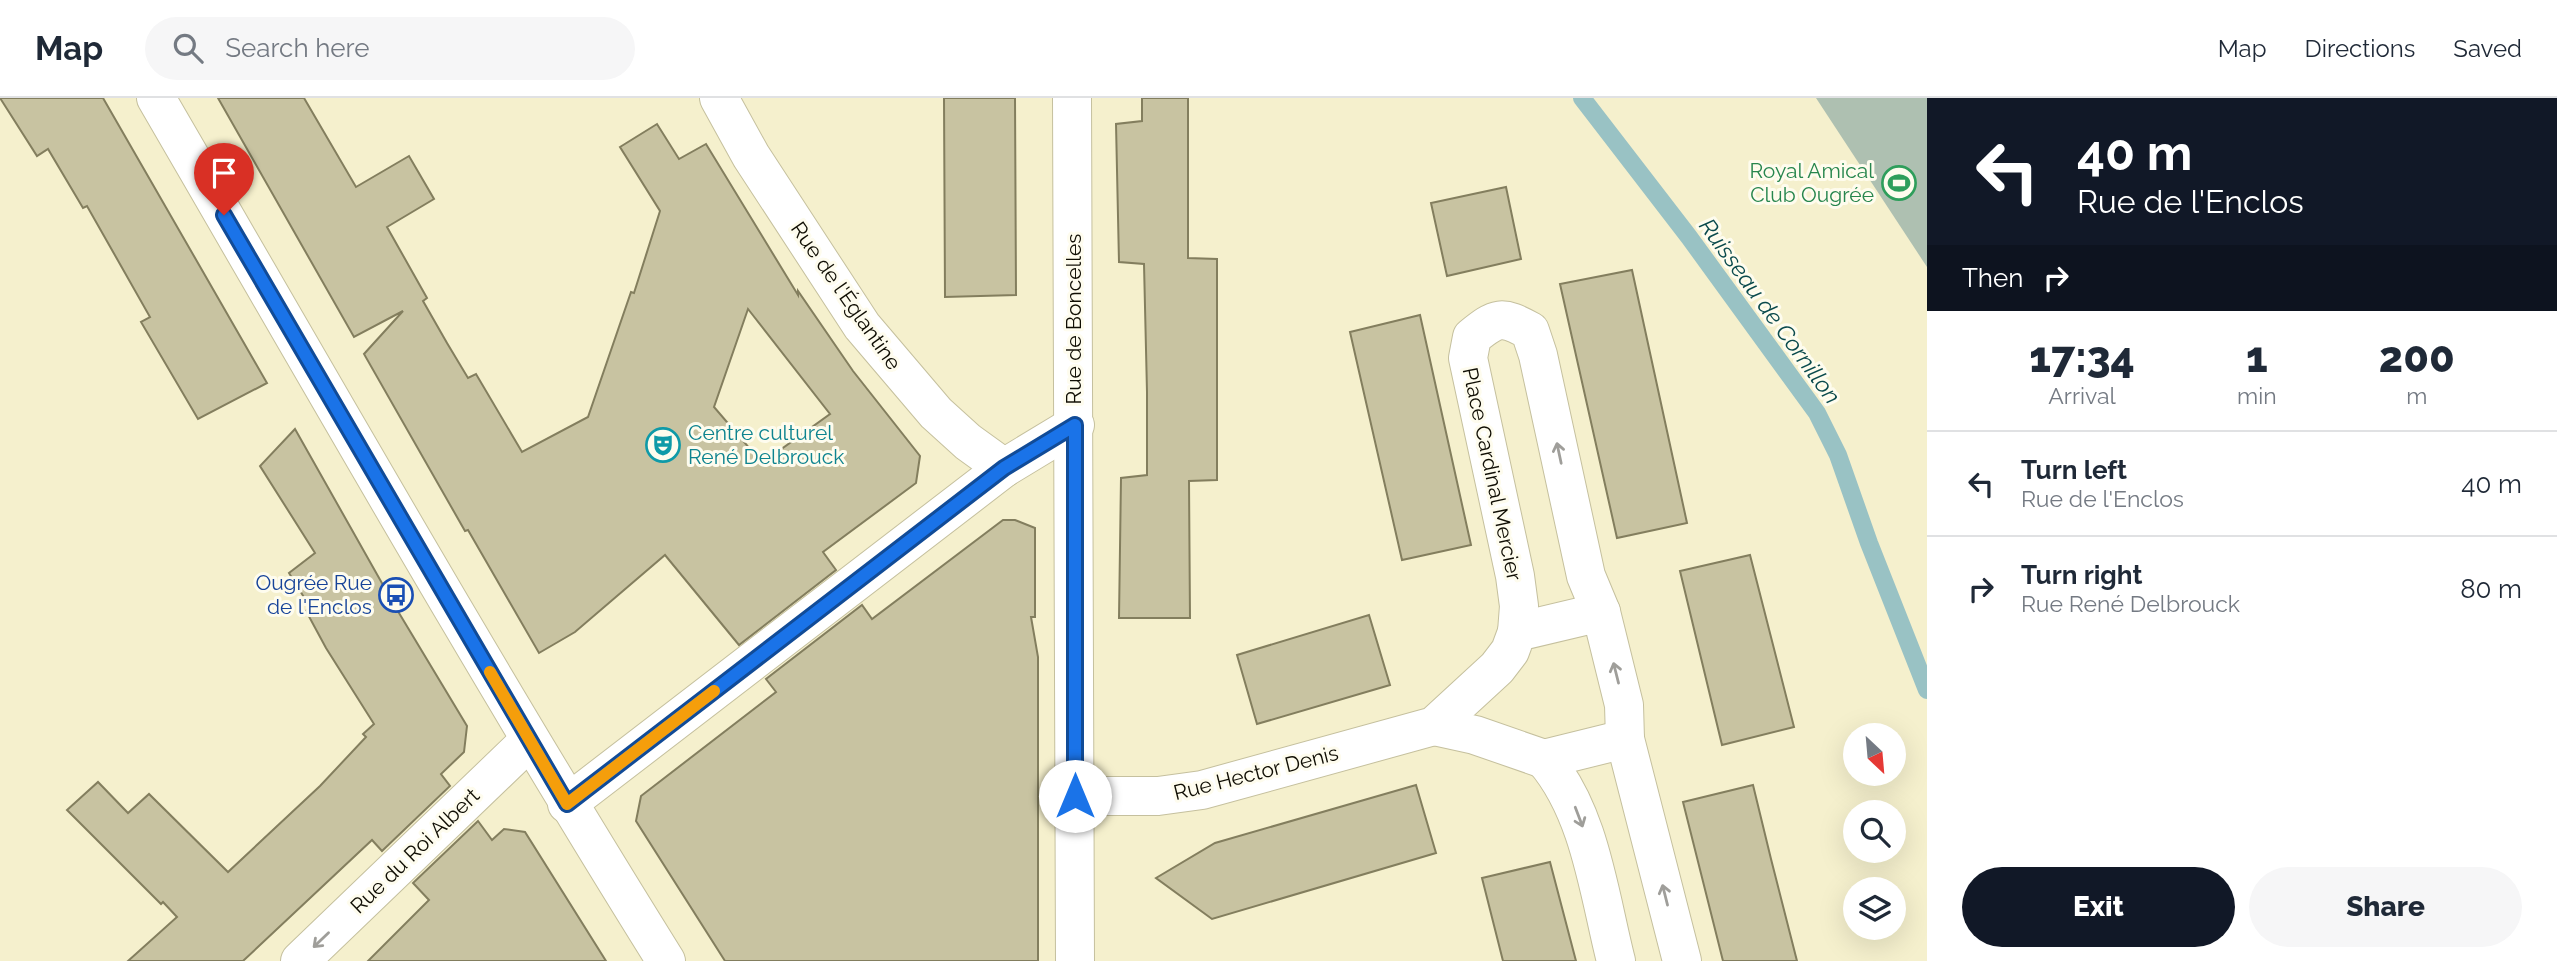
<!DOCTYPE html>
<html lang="en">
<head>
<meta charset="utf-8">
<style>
  :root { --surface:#fff; --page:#f6f6f7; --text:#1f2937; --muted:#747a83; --line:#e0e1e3; --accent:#111827 }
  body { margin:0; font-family:Raleway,sans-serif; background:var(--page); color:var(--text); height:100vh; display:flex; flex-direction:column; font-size:26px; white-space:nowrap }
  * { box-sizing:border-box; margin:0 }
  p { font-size:23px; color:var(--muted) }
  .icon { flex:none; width:38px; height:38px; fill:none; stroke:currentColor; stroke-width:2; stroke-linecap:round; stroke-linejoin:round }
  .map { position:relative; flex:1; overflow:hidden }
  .panel { display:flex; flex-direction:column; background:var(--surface); width:630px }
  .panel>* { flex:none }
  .guide { background:#111827; color:#fff; overflow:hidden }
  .needle { width:46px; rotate:154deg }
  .tools { position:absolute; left:1843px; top:625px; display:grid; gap:14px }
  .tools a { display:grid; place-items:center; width:63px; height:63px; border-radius:50%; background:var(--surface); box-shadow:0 7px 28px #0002; font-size:35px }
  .pin { position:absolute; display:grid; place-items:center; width:60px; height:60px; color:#fff; margin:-72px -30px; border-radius:50% 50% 50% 0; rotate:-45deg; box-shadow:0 0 7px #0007 }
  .pin .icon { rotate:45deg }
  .me { position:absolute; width:77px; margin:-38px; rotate:0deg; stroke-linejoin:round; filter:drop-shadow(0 0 5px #0008) }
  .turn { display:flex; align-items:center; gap:24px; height:147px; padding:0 35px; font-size:32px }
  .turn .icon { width:91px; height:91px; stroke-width:2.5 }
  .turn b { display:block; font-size:49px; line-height:60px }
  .then { display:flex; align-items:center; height:66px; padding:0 35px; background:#0003; gap:14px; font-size:26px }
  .eta { display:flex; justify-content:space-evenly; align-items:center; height:119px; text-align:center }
  .eta b { font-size:42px; font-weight:800; line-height:49px }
  .button { display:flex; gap:14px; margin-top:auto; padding:14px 35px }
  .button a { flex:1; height:80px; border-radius:42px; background:var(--accent); color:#fff; font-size:28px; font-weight:800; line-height:80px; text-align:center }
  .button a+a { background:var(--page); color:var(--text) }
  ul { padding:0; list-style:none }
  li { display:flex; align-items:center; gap:21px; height:105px; padding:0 35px; border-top:2px solid var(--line) }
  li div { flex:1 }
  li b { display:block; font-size:26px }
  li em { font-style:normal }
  header { display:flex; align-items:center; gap:42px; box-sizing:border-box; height:98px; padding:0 35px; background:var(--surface); border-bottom:2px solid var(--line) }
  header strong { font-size:33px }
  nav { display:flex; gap:38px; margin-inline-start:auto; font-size:24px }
  .search { width:490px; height:63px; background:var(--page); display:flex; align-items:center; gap:18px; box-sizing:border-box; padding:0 24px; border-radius:38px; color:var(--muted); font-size:26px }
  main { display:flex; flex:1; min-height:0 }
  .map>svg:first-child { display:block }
  .green { fill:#aec0b1 }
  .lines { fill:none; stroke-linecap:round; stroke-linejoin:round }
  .stream { stroke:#99c2c4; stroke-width:18 }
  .building { fill:#c8c3a1; stroke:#837e5e; stroke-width:2; fill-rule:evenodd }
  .minor-casing { stroke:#c5c09e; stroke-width:40 }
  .major-casing { stroke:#c5c09e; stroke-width:40 }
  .minor { stroke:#fff; stroke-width:38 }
  .major { stroke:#fff; stroke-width:38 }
  .oneway { stroke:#9f9e9a }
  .route-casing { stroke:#114b97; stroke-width:18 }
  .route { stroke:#1a73e8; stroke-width:12 }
  .slow { stroke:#f59e0b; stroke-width:12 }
  .labels { text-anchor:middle; stroke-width:6; stroke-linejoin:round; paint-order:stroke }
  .leisure-label { font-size:21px; fill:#27864d; stroke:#fefcee; text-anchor:end }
  .street-label { font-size:21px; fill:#0f0d03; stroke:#fefcee }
  .culture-label { font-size:21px; fill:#0d838f; stroke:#fefcee; text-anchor:start }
  .transit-label { font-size:21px; fill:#164399; stroke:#fefcee; text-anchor:end }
  .water-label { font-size:23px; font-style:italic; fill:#0a4a4c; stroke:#fefcee }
</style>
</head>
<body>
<header>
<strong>Map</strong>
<div class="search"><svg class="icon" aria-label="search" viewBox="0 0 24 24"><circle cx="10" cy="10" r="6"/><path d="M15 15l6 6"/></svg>Search here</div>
<nav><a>Map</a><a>Directions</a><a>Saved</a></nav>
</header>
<main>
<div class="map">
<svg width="1927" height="863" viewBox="0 0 1927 863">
  <rect width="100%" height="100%" fill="#f5f0cd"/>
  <!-- green -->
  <polygon class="green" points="1816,0 1927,0 1927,169"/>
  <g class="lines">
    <!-- stream -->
    <polyline class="stream" points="1582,0 1689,139 1817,315 1838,357 1869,445 1927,592"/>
  </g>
  <!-- building -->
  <g class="building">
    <polygon points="0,0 103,0 267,285 198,321 141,224 150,219 87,108 83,110 48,51 37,58"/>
    <path d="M 218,0 L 304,0 L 356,89 L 409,58 L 434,101 L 387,129 L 427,200 L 423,203 L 447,245 L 468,280 L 476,276 L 522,354 L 588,319 L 631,194 L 634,195 L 660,113 L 620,49 L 657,26 L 679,61 L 706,46 L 798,197 L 798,193 L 853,273 L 920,358 L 916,385 L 823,454 L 836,472 L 739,547 L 665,457 L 575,534 L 539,555 L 468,432 L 465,433 L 364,256 L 403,213 L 354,239 ZM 748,211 L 830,316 L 762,365 L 714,309 Z"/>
    <polygon points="944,0 1015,0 1016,197 945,199"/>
    <polygon points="1142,0 1188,0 1188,160 1217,161 1217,382 1189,383 1190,520 1119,520 1121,380 1147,377 1147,294 1144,166 1119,164 1116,26 1142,23"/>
    <polygon points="1506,89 1521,161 1447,178 1431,105"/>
    <polygon points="1632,172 1687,425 1617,440 1560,186"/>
    <polygon points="1420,217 1471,447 1402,462 1350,234"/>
    <polygon points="295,331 396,510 467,628 464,654 441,676 450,688 382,753 372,742 243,863 128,863 177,819 163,804 161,806 67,712 98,684 128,715 149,696 228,774 320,688 366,639 363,636 374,626 326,550 306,513 310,509 289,475 315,455 260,368"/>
    <polygon points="1003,422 1015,422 1035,430 1035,519 1031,519 1038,559 1038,863 725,863 636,723 641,698 776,594 766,581 862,507 872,521"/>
    <polygon points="1750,457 1794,629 1722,647 1680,473"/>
    <polygon points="1369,517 1390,587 1257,626 1237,557"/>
    <polygon points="1416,687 1436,755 1212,821 1156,780 1215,745"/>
    <polygon points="1753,687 1771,761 1797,863 1723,863 1683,704"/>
    <polygon points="478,723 492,742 504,731 525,734 606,863 368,863 429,802 413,785"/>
    <polygon points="1550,764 1576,863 1503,863 1482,780"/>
  </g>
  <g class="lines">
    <!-- minor casing -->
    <g class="minor-casing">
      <g id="minor">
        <path d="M 156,0 C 324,289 489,580 666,863"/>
        <polyline points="719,0 751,58 862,228 936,315 968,344 1004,370"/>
        <path d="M 1517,534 L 1519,508 L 1515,478 L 1468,260 L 1472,239 C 1497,219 1501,217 1530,233 L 1538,257 L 1586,478 L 1601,514 L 1624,607 L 1625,641 L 1682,863"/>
        <polyline points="1434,628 1475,637 1544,661 1625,641"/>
        <path d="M 1544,661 C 1590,714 1599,796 1616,863"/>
        <polyline points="1075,698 1158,698 1202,692 1434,628 1497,570 1510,553 1517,534 1601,514"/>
        <polyline points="567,706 1004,370 1075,327"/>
        <polyline points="300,863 530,642"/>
      </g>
    </g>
    <!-- major casing -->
    <g class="major-casing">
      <polyline id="major" points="1072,0 1075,863"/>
    </g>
    <!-- minor -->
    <use href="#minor" class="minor"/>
    <!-- major -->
    <use href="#major" class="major"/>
  </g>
  <!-- one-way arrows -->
  <defs><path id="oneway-shaft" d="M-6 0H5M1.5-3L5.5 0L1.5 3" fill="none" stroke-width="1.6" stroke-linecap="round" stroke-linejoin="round" transform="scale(1.75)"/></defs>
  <g class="oneway">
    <use href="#oneway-shaft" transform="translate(1559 355) rotate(-102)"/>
    <use href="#oneway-shaft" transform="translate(1616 575) rotate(-104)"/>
    <use href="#oneway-shaft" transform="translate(1579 719) rotate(69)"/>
    <use href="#oneway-shaft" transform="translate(1665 797) rotate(-104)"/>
    <use href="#oneway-shaft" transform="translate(321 842) rotate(136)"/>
  </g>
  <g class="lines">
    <!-- route casing -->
    <g class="route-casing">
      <polyline id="route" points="224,117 567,706 1004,370 1075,327 1075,698"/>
    </g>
    <!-- route -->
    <use href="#route" class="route"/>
    <!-- slow -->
    <polyline class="slow" points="490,574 567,706 714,593"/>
  </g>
  <!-- icons -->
  <defs>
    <g id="stadium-ring" transform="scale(1.75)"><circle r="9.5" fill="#fefcee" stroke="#2e9e5b" stroke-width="1.5"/><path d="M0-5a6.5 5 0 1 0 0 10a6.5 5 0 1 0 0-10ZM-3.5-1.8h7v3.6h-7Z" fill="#2e9e5b"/></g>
    <g id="theatre-ring" transform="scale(1.75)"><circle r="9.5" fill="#fefcee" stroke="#0f9aa8" stroke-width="1.5"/><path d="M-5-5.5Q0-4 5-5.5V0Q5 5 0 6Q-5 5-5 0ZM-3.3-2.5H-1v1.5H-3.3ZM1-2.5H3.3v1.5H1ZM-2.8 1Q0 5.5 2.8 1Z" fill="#0f9aa8"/></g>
    <g id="bus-ring" transform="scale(1.75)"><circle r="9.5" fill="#fefcee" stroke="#1a4fb4" stroke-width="1.5"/><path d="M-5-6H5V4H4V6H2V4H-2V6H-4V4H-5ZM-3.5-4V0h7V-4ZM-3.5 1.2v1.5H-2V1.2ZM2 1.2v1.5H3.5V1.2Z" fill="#1a4fb4"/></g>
  </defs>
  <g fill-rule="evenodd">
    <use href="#stadium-ring" x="1899" y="85"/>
    <use href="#theatre-ring" x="663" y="347"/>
    <use href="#bus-ring" x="396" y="497"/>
  </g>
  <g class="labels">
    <!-- leisure labels -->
    <g class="leisure-label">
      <text x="1874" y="80">Royal Amical<tspan x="1874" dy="24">Club Ougrée</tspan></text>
    </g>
    <!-- street labels -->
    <g class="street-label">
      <text transform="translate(846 198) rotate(55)" y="7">Rue de l'Églantine</text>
      <text transform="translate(1074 221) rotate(-90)" y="7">Rue de Boncelles</text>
      <text transform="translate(1492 376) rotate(78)" y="7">Place Cardinal Mercier</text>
      <text transform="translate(1256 675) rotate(-14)" y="7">Rue Hector Denis</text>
      <text transform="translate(415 753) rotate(-44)" y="7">Rue du Roi Albert</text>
    </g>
    <!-- culture labels -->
    <g class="culture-label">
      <text x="688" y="342">Centre culturel<tspan x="688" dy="24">René Delbrouck</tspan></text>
    </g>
    <!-- transit labels -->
    <g class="transit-label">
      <text x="372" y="492">Ougrée Rue<tspan x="372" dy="24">de l'Enclos</tspan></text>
    </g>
    <!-- water labels -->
    <g class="water-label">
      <text transform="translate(1770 213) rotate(54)" y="8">Ruisseau de Cornillon</text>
    </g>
  </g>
</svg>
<div class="tools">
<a><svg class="needle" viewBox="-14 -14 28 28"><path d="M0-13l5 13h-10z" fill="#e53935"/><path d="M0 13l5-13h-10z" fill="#747a83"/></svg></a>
<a><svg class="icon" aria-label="search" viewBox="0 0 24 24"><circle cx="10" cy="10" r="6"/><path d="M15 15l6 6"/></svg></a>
<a><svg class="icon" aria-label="layers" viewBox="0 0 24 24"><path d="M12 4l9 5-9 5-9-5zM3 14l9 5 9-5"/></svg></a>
</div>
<div class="pin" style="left:224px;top:117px;background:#d93025"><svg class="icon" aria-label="arrive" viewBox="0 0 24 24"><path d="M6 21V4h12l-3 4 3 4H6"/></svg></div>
<svg class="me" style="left:1075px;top:698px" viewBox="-20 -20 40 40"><circle r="19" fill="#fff"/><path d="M0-13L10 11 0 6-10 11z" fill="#1a73e8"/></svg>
</div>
<section class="panel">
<div class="guide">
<div class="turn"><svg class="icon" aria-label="left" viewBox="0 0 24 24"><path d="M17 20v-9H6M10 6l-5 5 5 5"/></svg><div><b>40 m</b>Rue de l'Enclos</div></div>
<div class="then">Then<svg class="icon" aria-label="right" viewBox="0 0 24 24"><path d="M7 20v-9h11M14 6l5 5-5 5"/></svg></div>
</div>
<div class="eta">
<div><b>17:34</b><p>Arrival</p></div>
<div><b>1</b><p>min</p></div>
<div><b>200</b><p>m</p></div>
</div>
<ul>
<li><svg class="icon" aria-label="left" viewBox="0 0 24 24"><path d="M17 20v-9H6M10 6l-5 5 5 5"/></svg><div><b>Turn left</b><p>Rue de l'Enclos</p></div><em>40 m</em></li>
<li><svg class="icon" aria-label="right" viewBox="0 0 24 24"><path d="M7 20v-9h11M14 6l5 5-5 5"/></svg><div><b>Turn right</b><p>Rue René Delbrouck</p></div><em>80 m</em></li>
</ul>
<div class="button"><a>Exit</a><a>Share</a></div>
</section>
</main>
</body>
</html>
